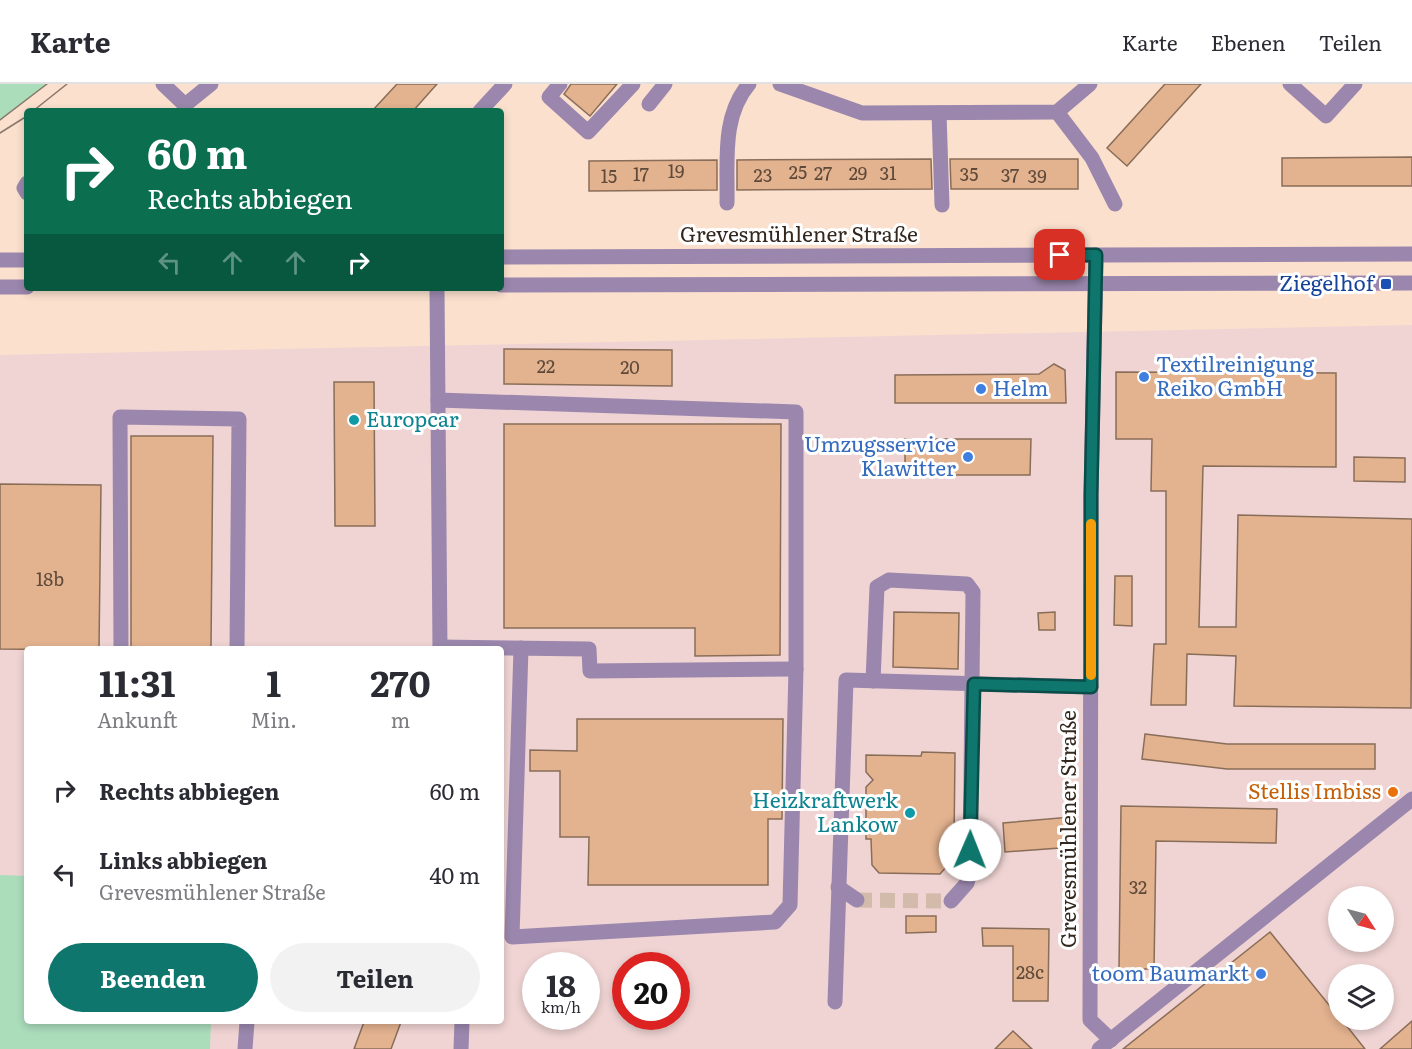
<!DOCTYPE html>
<html lang="de">
<head>
<meta charset="utf-8">
<style>
  :root { --surface:#fff; --page:#f2f2f3; --text:#2b2b33; --muted:#7c7c81; --line:#e1e1e2; --accent:#0f766e }
  body { margin:0; font-family:Literata,serif; background:var(--page); color:var(--text); height:100vh; display:flex; flex-direction:column; font-size:22px; white-space:nowrap }
  * { box-sizing:border-box; margin:0 }
  p { font-size:20px; color:var(--muted) }
  .icon { flex:none; width:33px; height:33px; fill:none; stroke:currentColor; stroke-width:2; stroke-linecap:round; stroke-linejoin:round }
  .map { position:relative; flex:1; overflow:hidden }
  .sheet { position:absolute; left:24px; top:562px; width:480px; height:378px; display:flex; flex-direction:column; background:var(--surface); border-radius:6px; box-shadow:0 3px 9px #0003 }
  .sheet>* { flex:none }
  .top-card { position:absolute; left:24px; top:24px; width:480px; height:183px; border-radius:6px; box-shadow:0 3px 9px #0003; background:#0b6e4f; color:#fff; overflow:hidden }
  .needle { width:39px; rotate:126deg }
  .controls { position:absolute; left:1328px; top:802px; display:grid; gap:12px }
  .controls a { display:grid; place-items:center; width:66px; height:66px; border-radius:50%; background:var(--surface); box-shadow:0 3px 9px #0003; font-size:30px }
  .speed { position:absolute; left:522px; top:868px; display:flex; gap:12px; font-size:30px; font-weight:700; text-align:center }
  .speed>* { display:grid; place-content:center; width:78px; height:78px; border-radius:50%; background:var(--surface); box-shadow:0 3px 9px #0003; line-height:1 }
  .speed small { font-size:15px; font-weight:400 }
  .speed .limit { border:9px solid #d22; background:#fff; color:#111 }
  .pin { position:absolute; display:grid; place-items:center; width:51px; height:51px; color:#fff; margin:-26px; border-radius:12px; box-shadow:0 3px 9px #0006 }
  .me { position:absolute; width:66px; margin:-33px; rotate:1deg; stroke-linejoin:round; filter:drop-shadow(0 0 4px #0008) }
  .turn { display:flex; align-items:center; gap:21px; height:126px; padding:0 24px; font-size:27px }
  .turn .icon { width:78px; height:78px; stroke-width:2.5 }
  .turn b { display:block; font-size:42px; line-height:51px }
  .lanes { display:flex; align-items:center; height:57px; padding:0 24px; background:#0003; justify-content:center; gap:30px; direction:ltr }
  .lanes .off { opacity:.35 }
  .eta { display:flex; justify-content:space-evenly; align-items:center; height:102px; text-align:center }
  .eta b { font-size:36px; font-weight:700; line-height:42px }
  .primary-button { display:flex; gap:12px; margin-top:auto; padding:12px 24px }
  .primary-button a { flex:1; height:69px; border-radius:36px; background:var(--accent); color:#fff; font-size:24px; font-weight:700; line-height:69px; text-align:center }
  .primary-button a+a { background:var(--page); color:var(--text) }
  ul { padding:0; list-style:none }
  li { display:flex; align-items:center; gap:18px; height:84px; padding:0 24px }
  li div { flex:1 }
  li b { display:block; font-size:22px }
  li em { font-style:normal }
  header { display:flex; align-items:center; gap:36px; box-sizing:border-box; height:84px; padding:0 30px; background:var(--surface); border-bottom:2px solid var(--line) }
  header strong { font-size:28px }
  nav { display:flex; gap:33px; margin-inline-start:auto; font-size:21px }
  .map>svg:first-child { display:block }
  .commercial { fill:#efd4d3; fill-rule:evenodd }
  .green { fill:#abddbb }
  .building { fill:#e3b28f; stroke:#8a6d58; stroke-width:1.5 }
  .lines { fill:none; stroke-linecap:round; stroke-linejoin:round }
  .minor-tunnel { stroke:#d3bbab; stroke-width:15; stroke-dasharray:15 8; stroke-linecap:butt }
  .minor { stroke:#9b87ad; stroke-width:15 }
  .tram { stroke:#8a786b; stroke-width:1.5 }
  .route-casing { stroke:#0a4d48; stroke-width:15 }
  .route { stroke:#0f766e; stroke-width:10 }
  .slow { stroke:#f59e0b; stroke-width:10 }
  .transit-dot { fill:#1a4fb4; stroke:#fff; stroke-width:2 }
  .shop-dot { fill:#3f7fe0; stroke:#fff; stroke-width:2 }
  .culture-dot { fill:#0f9aa8; stroke:#fff; stroke-width:2 }
  .food-dot { fill:#e8710a; stroke:#fff; stroke-width:2 }
  .labels { text-anchor:middle; stroke-width:6; stroke-linejoin:round; paint-order:stroke }
  .number-label { font-size:18px; fill:#5f4a3a }
  .street-label { font-size:21px; fill:#33271e; stroke:#fff }
  .transit-label { font-size:21px; fill:#164399; stroke:#fff; text-anchor:end }
  .shop-label { font-size:21px; fill:#366cbe; stroke:#fff; text-anchor:start }
  .culture-label { font-size:21px; fill:#0d838f; stroke:#fff; text-anchor:start }
  .food-label { font-size:21px; fill:#c56008; stroke:#fff; text-anchor:end }
</style>
</head>
<body>
<header>
<strong>Karte</strong>
<nav><a>Karte</a><a>Ebenen</a><a>Teilen</a></nav>
</header>
<div class="map">
<svg width="1412" height="965" viewBox="0 0 1412 965">
  <rect width="100%" height="100%" fill="#fbe0ce"/>
  <!-- commercial -->
  <path class="commercial" d="M 1412,241 L 1412,965 L 0,965 L 0,271 ZM 27,566 L 501,566 L 501,938 L 27,938 ZM 1338,813 L 1383,813 L 1383,858 L 1338,858 ZM 536,882 L 586,882 L 586,933 L 536,933 ZM 626,882 L 676,882 L 676,933 L 626,933 ZM 1338,891 L 1383,891 L 1383,936 L 1338,936 Z"/>
  <!-- green -->
  <g class="green">
    <polygon points="0,0 47,0 0,36"/>
    <polygon points="0,791 27,792 27,938 211,938 210,965 0,965"/>
  </g>
  <!-- building -->
  <g class="building">
    <polygon points="397,0 437,0 413,27 372,27"/>
    <polygon points="571,0 617,0 590,32 564,10"/>
    <polygon points="1165,0 1201,0 1127,82 1107,64"/>
    <polygon points="1412,73 1412,102 1282,102 1282,74"/>
    <polygon points="931,75 932,105 737,106 737,76"/>
    <polygon points="950,75 1078,75 1078,105 951,105"/>
    <polygon points="717,76 717,106 589,107 589,77"/>
    <polygon points="504,265 672,266 672,302 504,300"/>
    <polygon points="1054,280 1065,286 1066,319 895,319 895,291 1039,290"/>
    <polygon points="1116,288 1336,289 1336,383 1203,382 1199,543 1236,543 1238,431 1412,435 1411,624 1234,622 1236,572 1187,570 1186,621 1151,621 1154,560 1166,560 1166,407 1151,407 1152,355 1116,355"/>
    <polygon points="334,298 374,298 375,442 335,442"/>
    <polygon points="504,340 781,340 780,571 695,572 695,544 504,544"/>
    <polygon points="131,352 213,352 211,565 131,564"/>
    <polygon points="905,355 1031,355 1030,391 905,391"/>
    <polygon points="1354,373 1405,374 1405,398 1354,397"/>
    <polygon points="0,400 101,401 99,566 0,565"/>
    <polygon points="1115,492 1132,492 1132,542 1114,541"/>
    <polygon points="894,528 959,529 958,585 893,583"/>
    <polygon points="1055,528 1055,546 1039,546 1038,529"/>
    <polygon points="577,635 783,635 782,735 768,735 768,801 588,801 589,753 560,753 560,687 530,687 530,666 577,667"/>
    <polygon points="1145,650 1227,660 1375,660 1375,685 1227,685 1142,675"/>
    <polygon points="922,668 955,669 954,759 948,759 948,781 940,790 879,789 872,781 871,755 866,755 866,703 873,696 866,688 866,671 921,672"/>
    <polygon points="1121,722 1277,725 1276,759 1156,757 1154,885 1119,885"/>
    <polygon points="1071,733 1073,763 1005,768 1003,739"/>
    <polygon points="906,832 936,832 936,848 906,849"/>
    <polygon points="982,844 1049,845 1048,917 1013,917 1013,862 983,862"/>
    <polygon points="1270,848 1338,932 1338,936 1342,936 1365,965 1123,965"/>
    <polygon points="1412,937 1412,965 1380,965"/>
    <polygon points="364,938 401,938 391,965 354,965"/>
    <polygon points="1013,947 1032,965 995,965"/>
  </g>
  <g class="lines">
    <!-- minor-tunnel -->
    <polyline class="minor-tunnel" points="857,816 951,817"/>
    <!-- minor -->
    <g class="minor">
      <polyline points="163,0 185,21 211,0"/>
      <polyline points="560,0 549,13 588,48 633,0"/>
      <polyline points="780,0 862,29 1057,28 1090,0"/>
      <polyline points="1290,0 1326,32 1355,0"/>
      <polyline points="649,20 665,0"/>
      <polyline points="480,27 505,0"/>
      <polyline points="1057,28 1092,74 1115,120"/>
      <polyline points="939,29 942,121"/>
      <polyline points="27,99 24,104 27,109"/>
      <path d="M 727,119 C 728,78 721,33 749,0"/>
      <polyline points="1096,171 1091,411 1090,936 1111,956"/>
      <polyline points="501,173 1412,170"/>
      <polyline points="0,176 27,176"/>
      <polyline points="501,201 1412,199"/>
      <polyline points="0,203 27,203"/>
      <polyline points="437,204 440,566"/>
      <polyline points="438,316 796,328 796,585 790,821 775,838 512,853 521,564"/>
      <polyline points="440,563 589,565 590,587 796,585"/>
      <polyline points="121,566 120,333 239,335 237,566"/>
      <polyline points="873,597 877,503 889,496 967,500 973,508 970,789 967,799 951,817"/>
      <polyline points="838,803 857,816"/>
      <polyline points="835,918 846,596 1091,603"/>
      <polyline points="245,965 247,938"/>
      <polyline points="461,965 462,938"/>
      <polyline points="1099,965 1412,715"/>
    </g>
    <!-- tram -->
    <g class="tram">
      <polyline points="33,27 67,0"/>
      <polyline points="0,36 47,0"/>
      <polyline points="0,49 27,32"/>
    </g>
  </g>
  <g class="lines">
    <!-- route casing -->
    <g class="route-casing">
      <polyline id="route" points="970,766 974,600 1091,603 1091,411 1096,171 1060,171"/>
    </g>
    <!-- route -->
    <use href="#route" class="route"/>
    <!-- slow -->
    <polyline class="slow" points="1091,440 1091,591"/>
  </g>
  <!-- markers -->
  <rect class="transit-dot" x="1380" y="194" width="12" height="12" rx="3"/>
  <g class="shop-dot">
    <circle cx="1144" cy="293" r="6"/>
    <circle cx="981" cy="305" r="6"/>
    <circle cx="968" cy="373" r="6"/>
    <circle cx="1261" cy="890" r="6"/>
  </g>
  <g class="culture-dot">
    <circle cx="354" cy="336" r="6"/>
    <circle cx="910" cy="729" r="6"/>
  </g>
  <circle class="food-dot" cx="1393" cy="708" r="6"/>
  <g class="labels">
    <!-- number labels -->
    <g class="number-label">
      <text x="676" y="94">19</text>
      <text x="798" y="95">25</text>
      <text x="823" y="96">27</text>
      <text x="858" y="96">29</text>
      <text x="888" y="96">31</text>
      <text x="641" y="97">17</text>
      <text x="969" y="97">35</text>
      <text x="763" y="98">23</text>
      <text x="1010" y="98">37</text>
      <text x="609" y="99">15</text>
      <text x="1037" y="99">39</text>
      <text x="546" y="289">22</text>
      <text x="630" y="290">20</text>
      <text x="50" y="502">18b</text>
      <text x="1138" y="810">32</text>
      <text x="1030" y="895">28c</text>
    </g>
    <!-- street labels -->
    <g class="street-label">
      <text x="799" y="158">Grevesmühlener Straße</text>
      <text transform="translate(1069 745) rotate(-90)" y="7">Grevesmühlener Straße</text>
    </g>
    <!-- transit labels -->
    <g class="transit-label">
      <text x="1374" y="207">Ziegelhof</text>
    </g>
    <!-- shop labels -->
    <g class="shop-label">
      <text x="1156" y="288">Textilreinigung<tspan x="1156" dy="24">Reiko GmbH</tspan></text>
      <text x="993" y="312">Helm</text>
      <text x="956" y="368" text-anchor="end">Umzugsservice<tspan x="956" dy="24">Klawitter</tspan></text>
      <text x="1249" y="897" text-anchor="end">toom Baumarkt</text>
    </g>
    <!-- culture labels -->
    <g class="culture-label">
      <text x="366" y="343">Europcar</text>
      <text x="898" y="724" text-anchor="end">Heizkraftwerk<tspan x="898" dy="24">Lankow</tspan></text>
    </g>
    <!-- food labels -->
    <g class="food-label">
      <text x="1381" y="715">Stellis Imbiss</text>
    </g>
  </g>
</svg>
<div class="controls">
<a><svg class="needle" viewBox="-14 -14 28 28"><path d="M0-13l5 13h-10z" fill="#e53935"/><path d="M0 13l5-13h-10z" fill="#7c7c81"/></svg></a>
<a><svg class="icon" aria-label="layers" viewBox="0 0 24 24"><path d="M12 4l9 5-9 5-9-5zM3 14l9 5 9-5"/></svg></a>
</div>
<div class="speed"><div>18<small>km/h</small></div><div class="limit">20</div></div>
<div class="pin" style="left:1060px;top:171px;background:#d93025"><svg class="icon" aria-label="arrive" viewBox="0 0 24 24"><path d="M6 21V4h12l-3 4 3 4H6"/></svg></div>
<svg class="me" style="left:970px;top:766px" viewBox="-20 -20 40 40"><circle r="19" fill="#fff"/><path d="M0-13L10 11 0 6-10 11z" fill="#0f766e"/></svg>
<div class="top-card">
<div class="turn"><svg class="icon" aria-label="right" viewBox="0 0 24 24"><path d="M7 20v-9h11M14 6l5 5-5 5"/></svg><div><b>60 m</b>Rechts abbiegen</div></div>
<div class="lanes"><svg class="icon off" aria-label="left" viewBox="0 0 24 24"><path d="M17 20v-9H6M10 6l-5 5 5 5"/></svg><svg class="icon off" aria-label="ahead" viewBox="0 0 24 24"><path d="M12 20V5M6 11l6-6 6 6"/></svg><svg class="icon off" aria-label="ahead" viewBox="0 0 24 24"><path d="M12 20V5M6 11l6-6 6 6"/></svg><svg class="icon" aria-label="right" viewBox="0 0 24 24"><path d="M7 20v-9h11M14 6l5 5-5 5"/></svg></div>
</div>
<section class="sheet">
<div class="eta">
<div><b>11:31</b><p>Ankunft</p></div>
<div><b>1</b><p>Min.</p></div>
<div><b>270</b><p>m</p></div>
</div>
<ul>
<li><svg class="icon" aria-label="right" viewBox="0 0 24 24"><path d="M7 20v-9h11M14 6l5 5-5 5"/></svg><div><b>Rechts abbiegen</b></div><em>60 m</em></li>
<li><svg class="icon" aria-label="left" viewBox="0 0 24 24"><path d="M17 20v-9H6M10 6l-5 5 5 5"/></svg><div><b>Links abbiegen</b><p>Grevesmühlener Straße</p></div><em>40 m</em></li>
</ul>
<div class="primary-button"><a>Beenden</a><a>Teilen</a></div>
</section>
</div>
</body>
</html>
